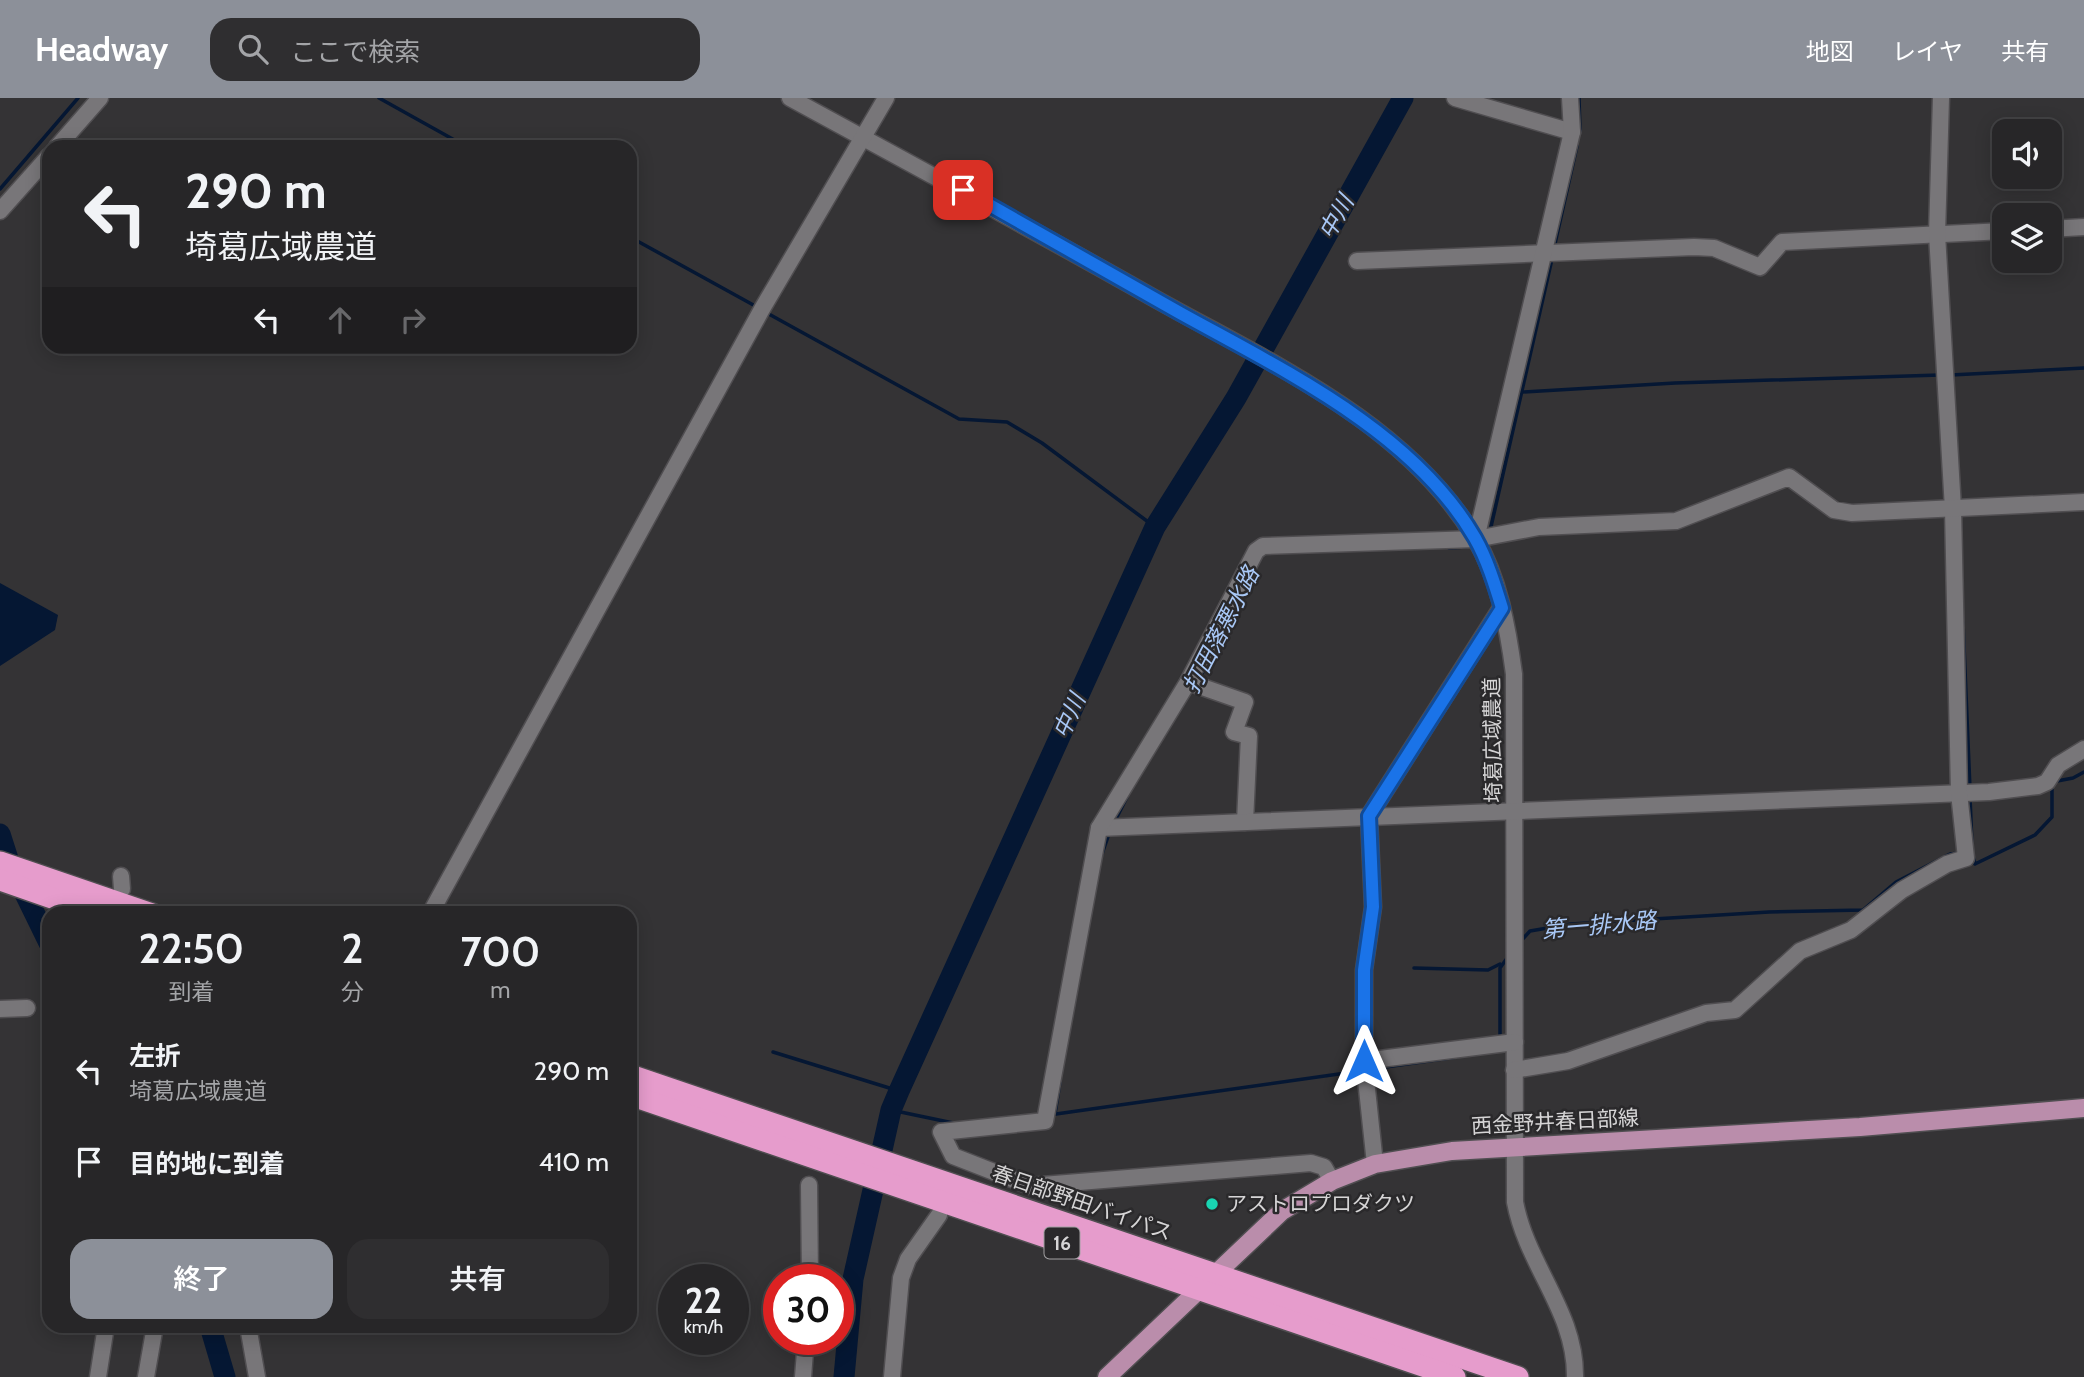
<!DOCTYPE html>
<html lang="ja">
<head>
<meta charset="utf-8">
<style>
  :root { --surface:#272628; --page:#2f2e30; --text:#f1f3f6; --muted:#a4a5a8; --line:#434345; --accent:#8c9099 }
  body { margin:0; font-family:Cabin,"Noto Sans JP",sans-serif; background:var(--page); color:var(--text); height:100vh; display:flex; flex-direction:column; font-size:26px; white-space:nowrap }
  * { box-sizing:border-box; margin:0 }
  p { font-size:23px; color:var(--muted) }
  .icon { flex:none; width:38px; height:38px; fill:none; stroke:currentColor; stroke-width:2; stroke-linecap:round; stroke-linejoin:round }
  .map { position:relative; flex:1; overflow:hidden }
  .drawer { position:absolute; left:42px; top:808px; width:595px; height:427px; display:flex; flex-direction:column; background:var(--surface); border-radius:21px; box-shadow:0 4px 18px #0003,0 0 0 2px var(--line) }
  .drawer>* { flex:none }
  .guide { position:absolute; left:42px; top:42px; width:595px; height:214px; border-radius:21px; box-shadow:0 4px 18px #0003,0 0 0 2px var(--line); background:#272628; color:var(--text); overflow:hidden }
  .fabs { position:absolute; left:1992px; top:21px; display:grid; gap:14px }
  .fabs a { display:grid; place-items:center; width:70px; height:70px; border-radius:14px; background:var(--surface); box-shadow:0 4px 18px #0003,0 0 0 2px var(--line); font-size:35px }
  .speed { position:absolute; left:658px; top:1166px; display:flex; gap:14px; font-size:35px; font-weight:700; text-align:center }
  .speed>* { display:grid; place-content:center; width:91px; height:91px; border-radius:50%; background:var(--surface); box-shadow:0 4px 18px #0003,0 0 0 2px var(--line); line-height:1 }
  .speed small { font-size:18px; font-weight:400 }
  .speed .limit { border:10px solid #d22; background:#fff; color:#111 }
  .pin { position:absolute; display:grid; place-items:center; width:60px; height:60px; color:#fff; margin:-30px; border-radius:14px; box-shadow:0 4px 10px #0006 }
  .me { position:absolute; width:77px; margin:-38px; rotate:0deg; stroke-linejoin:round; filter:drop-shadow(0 0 5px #0008) }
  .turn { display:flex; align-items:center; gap:24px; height:147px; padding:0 28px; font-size:32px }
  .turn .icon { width:91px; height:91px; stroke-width:2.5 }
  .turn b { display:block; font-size:49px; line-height:60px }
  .lanes { display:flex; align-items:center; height:66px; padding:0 28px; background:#0003; justify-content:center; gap:35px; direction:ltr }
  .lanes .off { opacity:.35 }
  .eta { display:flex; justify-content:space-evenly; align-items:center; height:119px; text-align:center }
  .eta b { font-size:42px; font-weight:600; line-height:49px }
  .button { display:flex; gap:14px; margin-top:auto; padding:14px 28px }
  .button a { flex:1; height:80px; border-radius:21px; background:var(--accent); color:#fff; font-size:28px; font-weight:600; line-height:80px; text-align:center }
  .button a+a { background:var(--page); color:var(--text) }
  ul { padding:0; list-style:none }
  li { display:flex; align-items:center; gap:21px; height:91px; padding:0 28px }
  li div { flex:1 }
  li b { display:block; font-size:26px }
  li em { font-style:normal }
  header { display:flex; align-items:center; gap:42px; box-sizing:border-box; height:98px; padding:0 35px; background:var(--accent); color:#fff }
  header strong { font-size:33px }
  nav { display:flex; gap:38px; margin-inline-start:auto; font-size:24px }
  .search { width:490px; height:63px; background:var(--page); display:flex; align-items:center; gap:18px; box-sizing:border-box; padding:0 24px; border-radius:21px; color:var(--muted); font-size:26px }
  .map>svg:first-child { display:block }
  .water { fill:#051733 }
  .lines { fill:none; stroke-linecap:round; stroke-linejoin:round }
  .stream { stroke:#051733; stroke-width:3.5 }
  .river { stroke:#051733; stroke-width:21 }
  .minor-casing { stroke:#504e51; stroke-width:19 }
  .major-casing { stroke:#504e51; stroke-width:21 }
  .highway-casing { stroke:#504e51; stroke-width:24 }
  .minor { stroke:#787679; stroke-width:16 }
  .major { stroke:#ba8dab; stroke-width:18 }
  .highway { stroke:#e69ccc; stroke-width:21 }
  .route-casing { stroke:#114b97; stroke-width:18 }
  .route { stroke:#1a73e8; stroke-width:12 }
  .poi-dot { fill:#19d5b2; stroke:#2a292b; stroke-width:2.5 }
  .labels { text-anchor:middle; stroke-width:5; stroke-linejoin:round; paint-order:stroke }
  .shield { fill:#2a292b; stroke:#a2a1a3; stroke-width:2 }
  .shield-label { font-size:19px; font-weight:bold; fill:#d6d5d6 }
  .street-label { font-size:21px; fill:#d6d5d6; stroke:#2a292b }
  .poi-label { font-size:21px; fill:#d6d5d6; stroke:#2a292b; text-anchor:start }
  .water-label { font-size:23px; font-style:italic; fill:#a9c8f6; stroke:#2a292b }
</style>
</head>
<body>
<header>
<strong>Headway</strong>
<div class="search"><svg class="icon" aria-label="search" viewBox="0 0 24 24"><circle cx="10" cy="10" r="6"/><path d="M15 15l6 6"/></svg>ここで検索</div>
<nav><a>地図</a><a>レイヤ</a><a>共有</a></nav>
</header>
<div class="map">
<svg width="2084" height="1279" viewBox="0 0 2084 1279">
  <rect width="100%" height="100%" fill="#343335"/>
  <!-- water -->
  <polygon class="water" points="0,485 58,517 55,532 0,568"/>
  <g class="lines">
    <!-- stream -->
    <g class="stream">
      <polyline points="379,0 467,49"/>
      <polyline points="1579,0 1580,33"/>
      <polyline points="0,91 78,0"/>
      <polyline points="630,139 757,209"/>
      <polyline points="1554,150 1577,48"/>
      <polyline points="767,215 959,321 1007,324 1042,345 1155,429"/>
      <polyline points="1951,277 2084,270"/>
      <polyline points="1522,294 1675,285 1940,277"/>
      <polyline points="1490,433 1552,161"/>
      <polyline points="1449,450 1466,449"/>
      <polyline points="1963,524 1970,691"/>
      <polyline points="1199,582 1234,511"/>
      <polyline points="1970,699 1972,747"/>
      <polyline points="1115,723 1127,699"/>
      <polyline points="1102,756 1110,733"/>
      <polyline points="1973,758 1975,766 2035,737 2052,719 2052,684 2073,680 2084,674"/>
      <polyline points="1519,845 1530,833 1571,826 1769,814 1863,812 1896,784 1950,756 1960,755"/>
      <polyline points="1414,870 1488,872 1500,866"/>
      <polyline points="1500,940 1500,870 1510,856"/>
      <polyline points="773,954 899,993"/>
      <polyline points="1371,971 1457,959"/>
      <polyline points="891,1012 958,1026"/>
      <polyline points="1055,1016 1060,984"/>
      <polyline points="1056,1016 1360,973"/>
    </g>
    <!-- river -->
    <g class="river">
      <polyline points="0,736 8,761 49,845"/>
      <polyline points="210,1228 225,1279"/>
      <polyline points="844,1279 853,1181 891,1012 899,993 1155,429 1236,300 1403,0"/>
    </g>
    <!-- minor casing -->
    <g class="minor-casing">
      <g id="minor">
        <path d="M 790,0 C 911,66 1032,131 1152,199 C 1266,263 1405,323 1475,440 C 1499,480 1508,531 1514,576 L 1515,1104 C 1527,1168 1576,1214 1575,1279"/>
        <polyline points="1455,0 1572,34"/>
        <polyline points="57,49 100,0"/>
        <polyline points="0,113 49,58"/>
        <polyline points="2049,131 2084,129"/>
        <polyline points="1357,163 1694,149 1714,150 1760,169 1782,144 2004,133"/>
        <polyline points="1476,441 1572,34 1570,0"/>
        <polyline points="1188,584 1245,604 1234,634 1249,638 1245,724"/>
        <polyline points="1099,730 1989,694 2038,688 2047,684 2058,667 2084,651"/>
        <polyline points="121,778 122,791"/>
        <polyline points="430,816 762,211 886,0"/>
        <polyline points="0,911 27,910"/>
        <polyline points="1364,963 1515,944"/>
        <polyline points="1514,972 1568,963 1706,915 1735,912 1800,853 1851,832 1902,792 1947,766 1966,760 1959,695 1953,411 1937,136 1941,0"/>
        <polyline points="1375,1066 1364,963 1364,872 1373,809 1369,718 1501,510"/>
        <polyline points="1332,1083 1324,1069 1311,1065 1030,1088 953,1058 941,1034 1045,1023 1099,730 1188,584 1256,453 1263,448 1476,441 1539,429 1676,423 1789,379 1834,412 1852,415 2084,404"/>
        <polyline points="809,1087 810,1181"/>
        <polyline points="248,1228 257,1279"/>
        <polyline points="98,1279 106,1228"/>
        <polyline points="146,1279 155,1228"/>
        <polyline points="803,1279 806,1241"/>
        <polyline points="892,1279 901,1180 908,1161 939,1117"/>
      </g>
    </g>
    <!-- major casing -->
    <g class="major-casing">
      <polyline id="major" points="1107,1279 1282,1113 1332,1083 1375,1066 1452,1053 1860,1029 2084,1010"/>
    </g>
    <!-- highway casing -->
    <g class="highway-casing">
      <g id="highway">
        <polyline points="0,764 152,816"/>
        <polyline points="0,782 98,816"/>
        <polyline points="630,977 1518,1279"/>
        <polyline points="630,997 1455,1279"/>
      </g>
    </g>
    <!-- minor -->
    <use href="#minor" class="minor"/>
    <!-- major -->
    <use href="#major" class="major"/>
    <!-- highway -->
    <use href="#highway" class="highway"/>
  </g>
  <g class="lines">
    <!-- route casing -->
    <g class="route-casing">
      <path id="route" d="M 963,92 C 1035,133 1108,174 1180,215 C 1283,272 1414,334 1475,440 C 1487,461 1495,487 1502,510 L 1369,718 L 1373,809 L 1364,872 L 1364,963"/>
    </g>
    <!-- route -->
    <use href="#route" class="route"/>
  </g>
  <!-- markers -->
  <circle class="poi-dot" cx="1212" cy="1106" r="7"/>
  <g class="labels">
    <!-- shield labels -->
    <rect class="shield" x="1044.5" y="1129.5" width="35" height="31" rx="5"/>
    <g class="shield-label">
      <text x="1062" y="1152">16</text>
    </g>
    <!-- street labels -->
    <g class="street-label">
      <text transform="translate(1493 642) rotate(-91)" y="7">埼葛広域農道</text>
      <text transform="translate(1555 1024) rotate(-3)" y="7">西金野井春日部線</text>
      <text transform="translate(1082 1105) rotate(19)" y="7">春日部野田バイパス</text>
    </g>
    <!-- poi labels -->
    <g class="poi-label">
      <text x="1226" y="1113">アストロプロダクツ</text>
    </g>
    <!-- water labels -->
    <g class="water-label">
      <text transform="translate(1336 119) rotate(-61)" y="8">中川</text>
      <text transform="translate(1221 532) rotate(-63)" y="8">打田落悪水路</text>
      <text transform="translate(1069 618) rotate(-66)" y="8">中川</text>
      <text transform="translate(1599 827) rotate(-5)" y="8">第一排水路</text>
    </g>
  </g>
</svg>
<div class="fabs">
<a><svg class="icon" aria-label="sound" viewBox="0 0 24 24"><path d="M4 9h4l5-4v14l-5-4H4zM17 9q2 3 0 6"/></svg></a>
<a><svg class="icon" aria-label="layers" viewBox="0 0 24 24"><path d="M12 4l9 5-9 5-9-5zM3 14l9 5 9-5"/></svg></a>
</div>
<div class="speed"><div>22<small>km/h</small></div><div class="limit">30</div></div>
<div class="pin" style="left:963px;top:92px;background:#d93025"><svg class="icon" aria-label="arrive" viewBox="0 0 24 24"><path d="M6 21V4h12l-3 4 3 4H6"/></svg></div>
<svg class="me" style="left:1364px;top:963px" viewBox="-20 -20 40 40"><path d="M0-17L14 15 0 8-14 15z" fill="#1a73e8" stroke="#fff" stroke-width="4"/></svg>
<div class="guide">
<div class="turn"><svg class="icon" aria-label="left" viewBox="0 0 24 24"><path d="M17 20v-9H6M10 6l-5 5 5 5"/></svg><div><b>290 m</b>埼葛広域農道</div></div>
<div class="lanes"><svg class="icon" aria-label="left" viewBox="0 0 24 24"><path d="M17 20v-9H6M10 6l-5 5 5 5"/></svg><svg class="icon off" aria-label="ahead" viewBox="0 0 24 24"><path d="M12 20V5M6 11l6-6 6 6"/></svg><svg class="icon off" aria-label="right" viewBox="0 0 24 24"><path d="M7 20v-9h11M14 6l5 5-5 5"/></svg></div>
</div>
<section class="drawer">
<div class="eta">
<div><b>22:50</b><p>到着</p></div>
<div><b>2</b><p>分</p></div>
<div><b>700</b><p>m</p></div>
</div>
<ul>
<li><svg class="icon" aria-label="left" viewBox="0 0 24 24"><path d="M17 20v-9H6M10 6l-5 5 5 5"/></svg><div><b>左折</b><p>埼葛広域農道</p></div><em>290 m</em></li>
<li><svg class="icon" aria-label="arrive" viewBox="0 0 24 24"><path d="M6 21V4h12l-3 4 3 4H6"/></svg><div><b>目的地に到着</b></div><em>410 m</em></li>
</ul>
<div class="button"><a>終了</a><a>共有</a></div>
</section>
</div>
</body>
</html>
